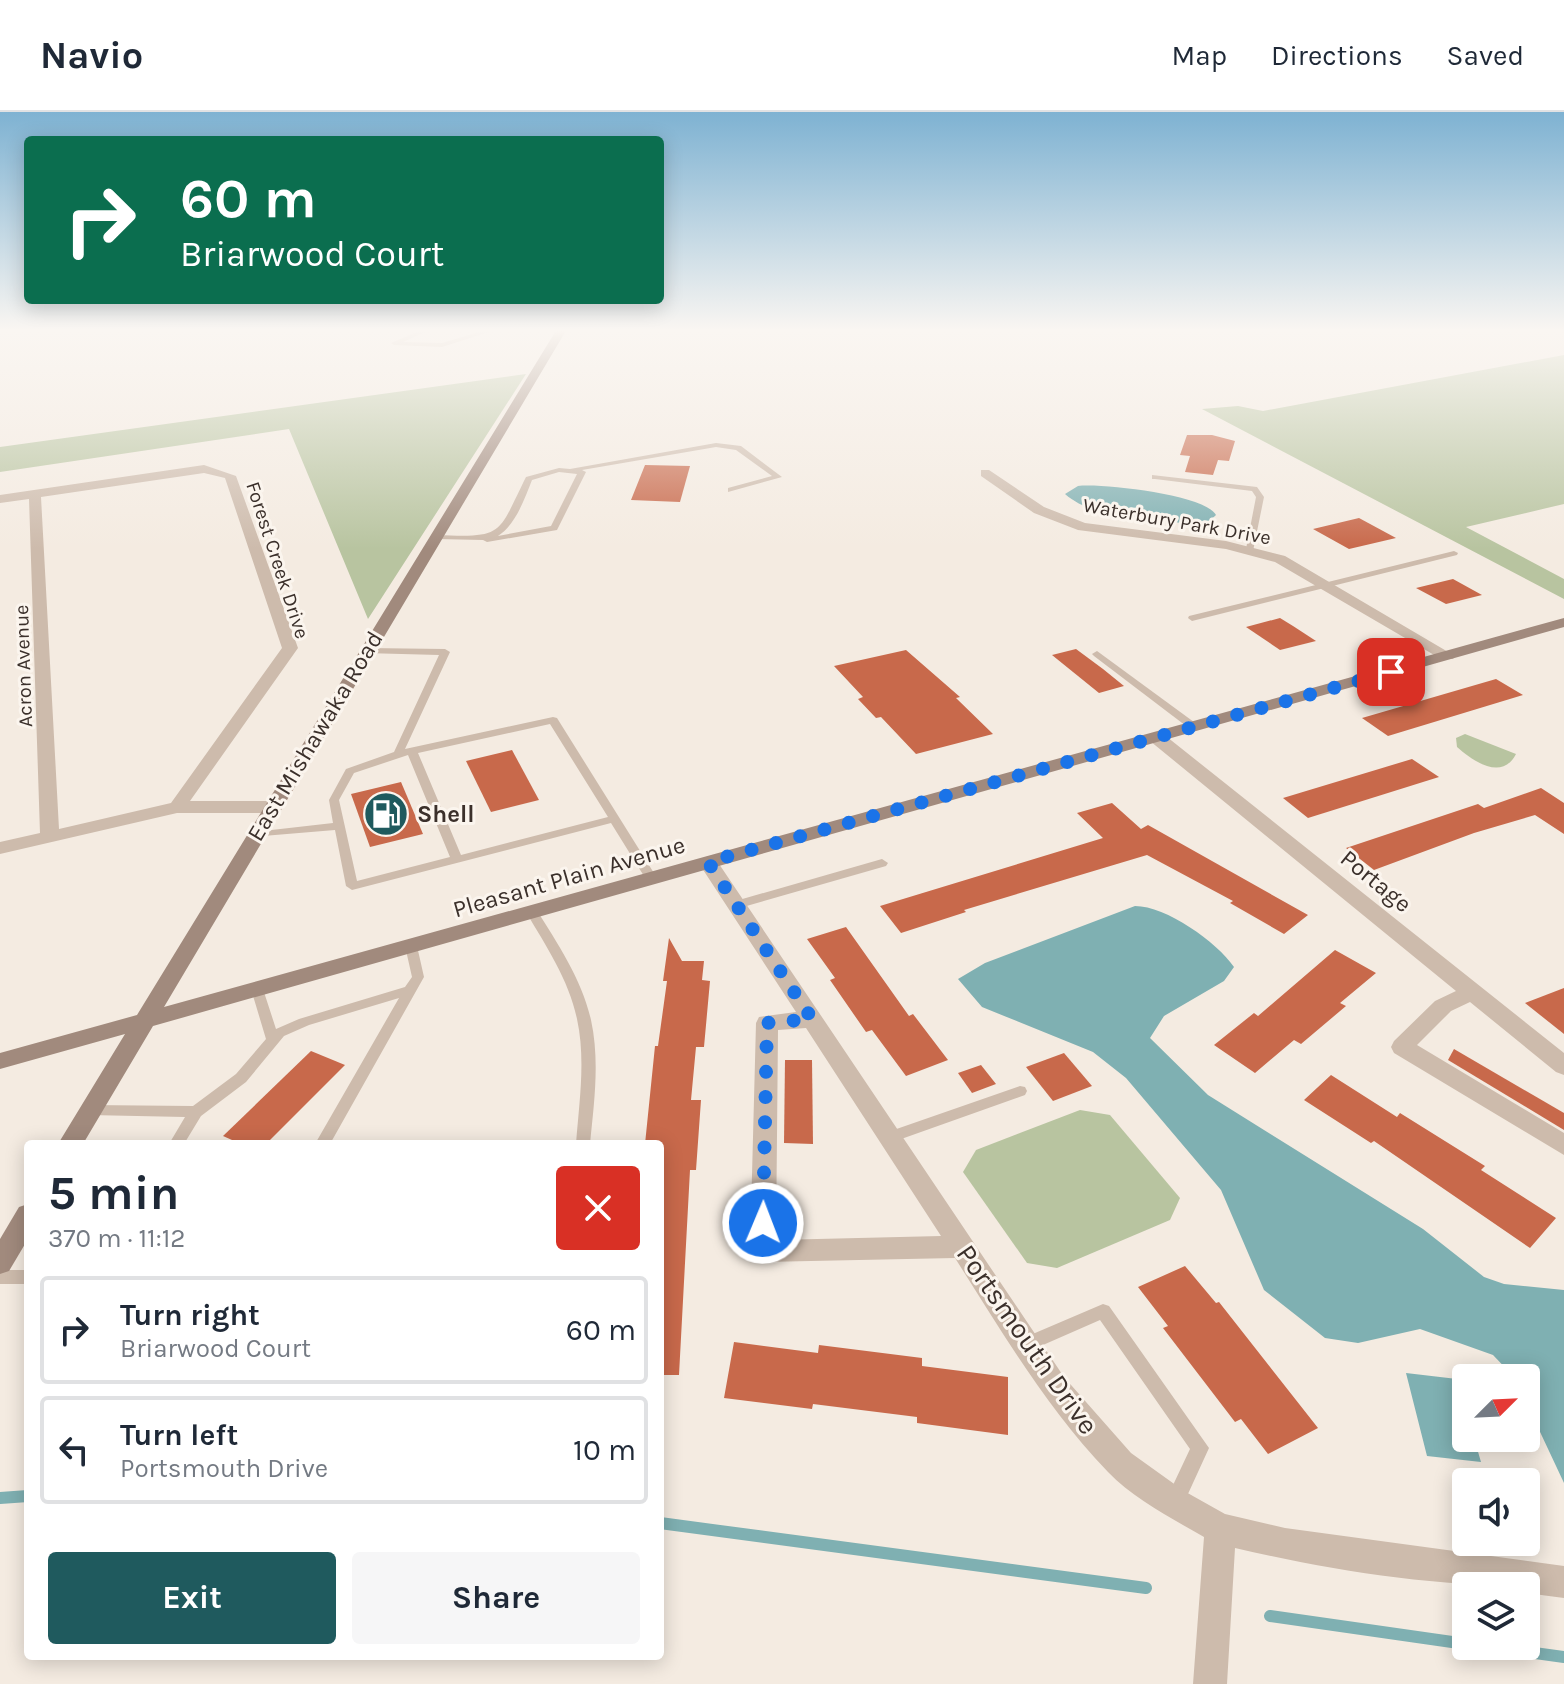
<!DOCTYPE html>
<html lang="en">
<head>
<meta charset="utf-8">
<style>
  :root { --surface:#fff; --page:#f6f6f7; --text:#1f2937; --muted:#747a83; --line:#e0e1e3; --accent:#1f5a5e }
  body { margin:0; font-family:Karla,sans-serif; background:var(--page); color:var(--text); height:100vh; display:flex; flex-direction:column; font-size:30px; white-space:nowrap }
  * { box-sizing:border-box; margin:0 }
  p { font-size:26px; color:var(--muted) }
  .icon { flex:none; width:44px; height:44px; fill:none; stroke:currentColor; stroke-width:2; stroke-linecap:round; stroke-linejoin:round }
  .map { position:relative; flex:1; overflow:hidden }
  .drawer { position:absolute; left:24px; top:1028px; width:640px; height:520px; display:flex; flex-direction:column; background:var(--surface); border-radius:8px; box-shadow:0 4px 20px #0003 }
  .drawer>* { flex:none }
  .hud { position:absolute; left:24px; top:24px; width:640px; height:168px; border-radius:8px; box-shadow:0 4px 20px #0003; background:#0b6e4f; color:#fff; overflow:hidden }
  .needle { width:52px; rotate:66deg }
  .fabs { position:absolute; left:1452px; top:1252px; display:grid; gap:16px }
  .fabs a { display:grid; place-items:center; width:88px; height:88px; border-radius:8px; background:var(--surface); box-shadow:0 4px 20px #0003; font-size:40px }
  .pin { position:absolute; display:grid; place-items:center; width:68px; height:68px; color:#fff; margin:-34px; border-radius:16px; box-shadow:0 4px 12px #0006 }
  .me { position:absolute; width:88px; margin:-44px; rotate:1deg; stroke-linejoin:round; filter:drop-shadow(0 0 6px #0008) }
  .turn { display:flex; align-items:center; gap:28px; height:168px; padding:0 24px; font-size:36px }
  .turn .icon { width:104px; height:104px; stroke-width:2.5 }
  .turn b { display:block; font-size:56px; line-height:68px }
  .round { display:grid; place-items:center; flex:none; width:84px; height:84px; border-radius:8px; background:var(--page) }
  .headline { display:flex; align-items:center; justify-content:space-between; height:136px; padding:0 24px }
  h1 { font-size:48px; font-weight:700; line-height:60px }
  .primary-button { display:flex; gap:16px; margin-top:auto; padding:16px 24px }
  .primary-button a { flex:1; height:92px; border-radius:8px; background:var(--accent); color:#fff; font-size:32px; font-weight:700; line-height:92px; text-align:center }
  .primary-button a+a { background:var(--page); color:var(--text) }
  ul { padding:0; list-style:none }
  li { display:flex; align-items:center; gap:24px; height:108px; margin:0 16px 12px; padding:0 8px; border:4px solid var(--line); border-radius:8px }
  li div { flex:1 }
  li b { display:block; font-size:30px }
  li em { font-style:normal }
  header { display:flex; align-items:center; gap:48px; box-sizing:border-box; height:112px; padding:0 40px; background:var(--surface); border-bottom:2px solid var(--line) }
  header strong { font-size:38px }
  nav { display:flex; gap:44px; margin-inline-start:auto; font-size:28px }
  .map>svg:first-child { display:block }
  .green { fill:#b8c4a0 }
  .water { fill:#7fb0b2 }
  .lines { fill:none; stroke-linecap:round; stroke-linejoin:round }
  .stream { stroke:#7fb0b2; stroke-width:12 }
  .building { fill:#c8694b }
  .lane { fill:#cdbbac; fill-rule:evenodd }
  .street { fill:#cdbbac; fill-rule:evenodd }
  .secondary { fill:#a18a7d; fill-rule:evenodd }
  .route { stroke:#1a73e8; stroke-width:14; stroke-dasharray:0 25.2 }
  .labels { text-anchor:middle; stroke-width:6; stroke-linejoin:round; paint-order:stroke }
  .far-street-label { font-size:20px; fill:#3b302b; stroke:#fbf5ee }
  .street-label { font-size:24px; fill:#3b302b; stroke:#fbf5ee }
  .poi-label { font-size:24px; font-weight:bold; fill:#3b302b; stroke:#fbf5ee; text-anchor:start }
  .near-street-label { font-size:28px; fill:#3b302b; stroke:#fbf5ee }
</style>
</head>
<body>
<header>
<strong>Navio</strong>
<nav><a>Map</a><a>Directions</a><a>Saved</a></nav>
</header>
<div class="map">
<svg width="1564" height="1572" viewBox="0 0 1564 1572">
  <rect width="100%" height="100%" fill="#f4ebe1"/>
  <!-- green -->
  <g class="green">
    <polygon points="1564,243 1564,392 1466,415 1564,467 1564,487 1202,297 1238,294 1263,299"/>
    <polygon points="526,262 368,507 289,317 0,360 0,335"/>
    <path d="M 1465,622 L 1516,642 C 1502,669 1474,650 1457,635 L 1456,626 Z"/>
    <polygon points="1080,998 1110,1003 1180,1086 1170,1108 1057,1156 1027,1151 963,1060 976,1038"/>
  </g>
  <!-- water -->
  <g class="water">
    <path d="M 1078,374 C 1102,371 1206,383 1216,403 L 1203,415 C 1160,404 1098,411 1065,382 Z"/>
    <path d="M 1135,794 C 1166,794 1217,830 1234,855 L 1224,869 L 1164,904 L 1150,926 L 1208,983 L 1423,1117 L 1484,1165 L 1504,1172 L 1564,1178 L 1564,1371 L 1526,1290 L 1526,1266 L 1515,1266 L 1493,1243 L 1420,1217 L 1358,1231 L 1325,1226 L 1264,1178 L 1221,1078 L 1126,966 L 1093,940 L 982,895 L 958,867 L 985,851 Z"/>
    <polygon points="1406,1261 1457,1267 1466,1299 1466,1326 1474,1326 1481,1350 1427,1344"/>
  </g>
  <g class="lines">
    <!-- stream -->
    <g class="stream">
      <polyline points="0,1386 28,1384"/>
      <polyline points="660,1411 1146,1476"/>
      <polyline points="1270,1504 1466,1532"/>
      <polyline points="1483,1534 1564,1545"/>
    </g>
  </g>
  <!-- building -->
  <g class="building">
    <polygon points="1187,323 1212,323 1235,329 1229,349 1218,348 1213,363 1185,360 1190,344 1180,343"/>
    <polygon points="645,353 690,354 680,390 631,388"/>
    <polygon points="1359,406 1396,426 1349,437 1313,417"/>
    <polygon points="1453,467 1482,483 1446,492 1416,476"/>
    <polygon points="1280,506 1293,514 1316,529 1280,538 1246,515"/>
    <polygon points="1076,537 1103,557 1124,574 1099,581 1052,543"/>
    <polygon points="906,538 960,585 956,586 993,622 916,642 881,605 876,606 858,587 863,585 834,554"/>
    <polygon points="1496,567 1523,583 1388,624 1362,606"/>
    <polygon points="512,638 539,688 491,700 466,649"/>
    <polygon points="1412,647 1439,665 1308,706 1283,686"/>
    <polygon points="401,670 423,722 370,735 351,682"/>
    <polygon points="1541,676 1564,691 1564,722 1535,703 1474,721 1374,758 1346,736 1478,692 1484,696"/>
    <polygon points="1112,691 1141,717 1148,713 1308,803 1284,822 1230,791 1233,789 1147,743 964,798 966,800 901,821 880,794 1103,726 1077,701"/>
    <polygon points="846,815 909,904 913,902 948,948 906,964 872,918 866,920 830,868 835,866 807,827"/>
    <polygon points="669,826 682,849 704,849 702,868 710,869 704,935 696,935 691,988 701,988 696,1058 690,1058 679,1263 660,1263 660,1032 645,1032 655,934 658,934 667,869 663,869"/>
    <polygon points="1335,838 1376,861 1340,891 1346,894 1301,932 1294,928 1255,961 1214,933 1254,901 1258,904"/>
    <polygon points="1564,876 1564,922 1525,891"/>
    <polygon points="1454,937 1564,1001 1564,1018 1448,948"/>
    <polygon points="311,939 345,953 266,1032 241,1032 223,1024"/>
    <polygon points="1064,941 1092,974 1053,989 1026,955"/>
    <polygon points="785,948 812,948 813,1032 784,1031"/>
    <polygon points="981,953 996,972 972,981 958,961"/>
    <polygon points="1331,963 1397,1005 1400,1001 1485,1054 1481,1058 1556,1106 1530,1136 1374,1029 1371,1031 1304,988"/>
    <polygon points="1185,1154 1216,1191 1219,1190 1318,1316 1268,1342 1241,1307 1235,1310 1163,1216 1168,1214 1138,1175"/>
    <polygon points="734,1230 818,1241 819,1233 922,1246 922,1254 1008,1265 1008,1323 917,1311 917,1305 813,1292 812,1297 724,1286"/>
  </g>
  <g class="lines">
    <!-- lane -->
    <g class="lane">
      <polygon points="424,217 432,217 403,230 442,231 489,217 498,217 442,235 394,233 391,231"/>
      <path d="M 716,331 L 741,334 L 782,365 L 728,380 L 728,376 L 772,364 L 736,338 L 716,335 L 582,358 L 586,360 L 557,418 L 487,430 L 483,428 L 436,427 L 432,425 L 436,423 C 505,426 497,423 526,365 L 559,356 L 570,357 ZM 559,360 L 577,362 L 551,414 L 498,424 C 516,412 524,388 532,368 Z"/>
      <polygon points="1152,363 1257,375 1264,385 1253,439 1246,437 1256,385 1252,379 1155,367 1152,367"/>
      <polygon points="1454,439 1458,441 1457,443 1192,509 1188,506 1189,504"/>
      <path d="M 367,536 L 445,537 L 450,540 L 405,637 L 553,605 L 557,606 L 657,766 L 655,769 L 647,769 L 611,711 L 352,778 L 346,774 L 335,718 L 250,725 L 248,723 L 254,720 L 333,711 L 329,688 L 346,657 L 394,640 L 439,543 L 364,541 L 364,537 ZM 550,612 L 608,705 L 461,743 L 418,641 ZM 408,643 L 450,745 L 357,769 L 339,688 L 354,661 Z"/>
      <polygon points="1097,539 1198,613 1198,617 1190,617 1094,544 1092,542"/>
      <polygon points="882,747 888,751 886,754 736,797 730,793 732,790"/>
      <path d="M 532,796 L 536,797 C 558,832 582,868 591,908 C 600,949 594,991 590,1032 L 576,1032 C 579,991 586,948 577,907 C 569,868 546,834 526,800 Z"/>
      <polygon points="411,830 417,834 424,865 330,1032 315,1032 399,886 309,913 284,924 246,970 201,1004 184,1032 169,1032 185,1005 89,1003 84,1002 82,998 84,994 89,993 193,994 236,962 266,927 251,877 252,874 262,874 263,877 276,917 299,907 405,875 412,865 405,834"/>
      <polygon points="1020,974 1025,975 1027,979 1025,983 890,1031 885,1029 883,1025 885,1021"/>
      <rect x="0" y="1158" width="28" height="14"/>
      <polygon points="1103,1192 1109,1194 1209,1336 1182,1395 1175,1397 1168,1395 1166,1388 1190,1337 1100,1208 1027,1240 1021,1237 1019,1232 1021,1227"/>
    </g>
    <!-- street -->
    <g class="street">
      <path d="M 204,353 L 236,364 L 298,536 L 190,689 L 271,689 L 280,695 L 271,701 L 177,701 L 0,742 L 0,730 L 40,721 L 29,387 L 0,391 L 0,383 ZM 204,361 L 225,366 L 282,536 L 171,691 L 59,717 L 41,385 Z"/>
      <polygon points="981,358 989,358 1044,395 1085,411 1226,429 1285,444 1455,544 1453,547 1441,547 1275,450 1226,437 1078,418 1034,401 981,364"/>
      <polygon points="1156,620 1162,621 1564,941 1564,963 1556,960 1470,890 1451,899 1417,933 1564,1021 1564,1043 1394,941 1391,935 1394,929 1435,889 1456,879 1150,629 1147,625"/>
      <path d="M 708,744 L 715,746 L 1064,1265 L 1131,1341 L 1184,1379 L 1225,1402 L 1285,1416 L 1564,1454 L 1564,1486 L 1526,1481 L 1526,1474 C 1429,1474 1329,1458 1235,1436 L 1227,1572 L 1193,1572 L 1204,1425 C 1171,1406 1134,1387 1108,1360 C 1047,1297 1002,1220 955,1146 L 763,1150 L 754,1147 L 750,1139 L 756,911 L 759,905 L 796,900 L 698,750 ZM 806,916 L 941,1124 L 776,1128 L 778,918 Z"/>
    </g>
    <!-- secondary -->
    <g class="secondary">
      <polygon points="557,217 567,217 164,895 1564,506 1564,515 153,914 83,1032 58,1032 125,922 0,957 0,941 137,903"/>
      <polygon points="28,1092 28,1127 9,1159 0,1162 0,1127 19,1095"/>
    </g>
  </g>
  <!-- sky -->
  <linearGradient id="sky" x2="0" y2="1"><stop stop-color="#7eb2d2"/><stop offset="0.5" stop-color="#faf6f2"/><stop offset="1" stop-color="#faf6f2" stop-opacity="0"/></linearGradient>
  <rect width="1564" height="437" fill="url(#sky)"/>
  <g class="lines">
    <!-- route -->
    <polyline class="route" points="763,1111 767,911 812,907 708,750 1391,560"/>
  </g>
  <!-- icons -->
  <defs>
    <g id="fuel-disc" transform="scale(2.3)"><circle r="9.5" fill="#1f5a5e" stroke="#fbf5ee"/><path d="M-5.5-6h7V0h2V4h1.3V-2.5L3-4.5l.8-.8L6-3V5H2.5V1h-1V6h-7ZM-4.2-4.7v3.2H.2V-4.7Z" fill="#fff"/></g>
  </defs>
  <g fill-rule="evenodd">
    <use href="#fuel-disc" x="386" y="702"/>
  </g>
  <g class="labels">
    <!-- far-street labels -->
    <g class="far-street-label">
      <text transform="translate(1177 409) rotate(10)" y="7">Waterbury Park Drive</text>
      <text transform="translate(278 448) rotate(72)" y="7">Forest Creek Drive</text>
      <text transform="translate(23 554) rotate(-92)" y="7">Acron Avenue</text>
    </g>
    <!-- street labels -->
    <g class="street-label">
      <text transform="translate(315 624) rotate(-59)" y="8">East Mishawaka Road</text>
      <text transform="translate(569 765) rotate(-16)" y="8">Pleasant Plain Avenue</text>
      <text transform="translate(1376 769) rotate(39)" y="8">Portage</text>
    </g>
    <!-- poi labels -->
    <g class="poi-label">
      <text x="417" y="710">Shell</text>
    </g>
    <!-- near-street labels -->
    <g class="near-street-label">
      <text transform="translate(1028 1227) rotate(55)" y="10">Portsmouth Drive</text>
    </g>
  </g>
</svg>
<div class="fabs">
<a><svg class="needle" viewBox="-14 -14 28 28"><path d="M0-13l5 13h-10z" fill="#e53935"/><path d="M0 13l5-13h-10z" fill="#747a83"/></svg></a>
<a><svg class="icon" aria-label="sound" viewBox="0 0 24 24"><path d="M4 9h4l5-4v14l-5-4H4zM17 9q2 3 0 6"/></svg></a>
<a><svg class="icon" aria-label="layers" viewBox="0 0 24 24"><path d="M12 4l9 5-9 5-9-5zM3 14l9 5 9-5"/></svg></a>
</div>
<div class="pin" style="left:1391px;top:560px;background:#d93025"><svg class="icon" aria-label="arrive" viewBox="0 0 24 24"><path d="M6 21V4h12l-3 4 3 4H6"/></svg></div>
<svg class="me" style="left:763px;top:1111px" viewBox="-20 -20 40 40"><circle r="17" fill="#1a73e8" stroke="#fff" stroke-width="3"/><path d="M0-11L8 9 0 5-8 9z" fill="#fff"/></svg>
<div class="hud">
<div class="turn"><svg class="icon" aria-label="right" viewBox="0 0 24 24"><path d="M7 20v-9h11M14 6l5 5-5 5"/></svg><div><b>60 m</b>Briarwood Court</div></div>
</div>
<section class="drawer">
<div class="headline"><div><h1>5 min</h1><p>370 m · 11:12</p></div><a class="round" style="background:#d93025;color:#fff"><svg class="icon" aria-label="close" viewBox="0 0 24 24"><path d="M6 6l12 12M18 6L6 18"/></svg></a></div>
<ul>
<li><svg class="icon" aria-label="right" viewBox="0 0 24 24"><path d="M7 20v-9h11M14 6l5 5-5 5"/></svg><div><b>Turn right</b><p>Briarwood Court</p></div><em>60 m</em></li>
<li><svg class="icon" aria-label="left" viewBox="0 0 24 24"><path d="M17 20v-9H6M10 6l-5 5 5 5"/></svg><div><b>Turn left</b><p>Portsmouth Drive</p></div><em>10 m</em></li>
</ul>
<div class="primary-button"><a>Exit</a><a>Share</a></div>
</section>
</div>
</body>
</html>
